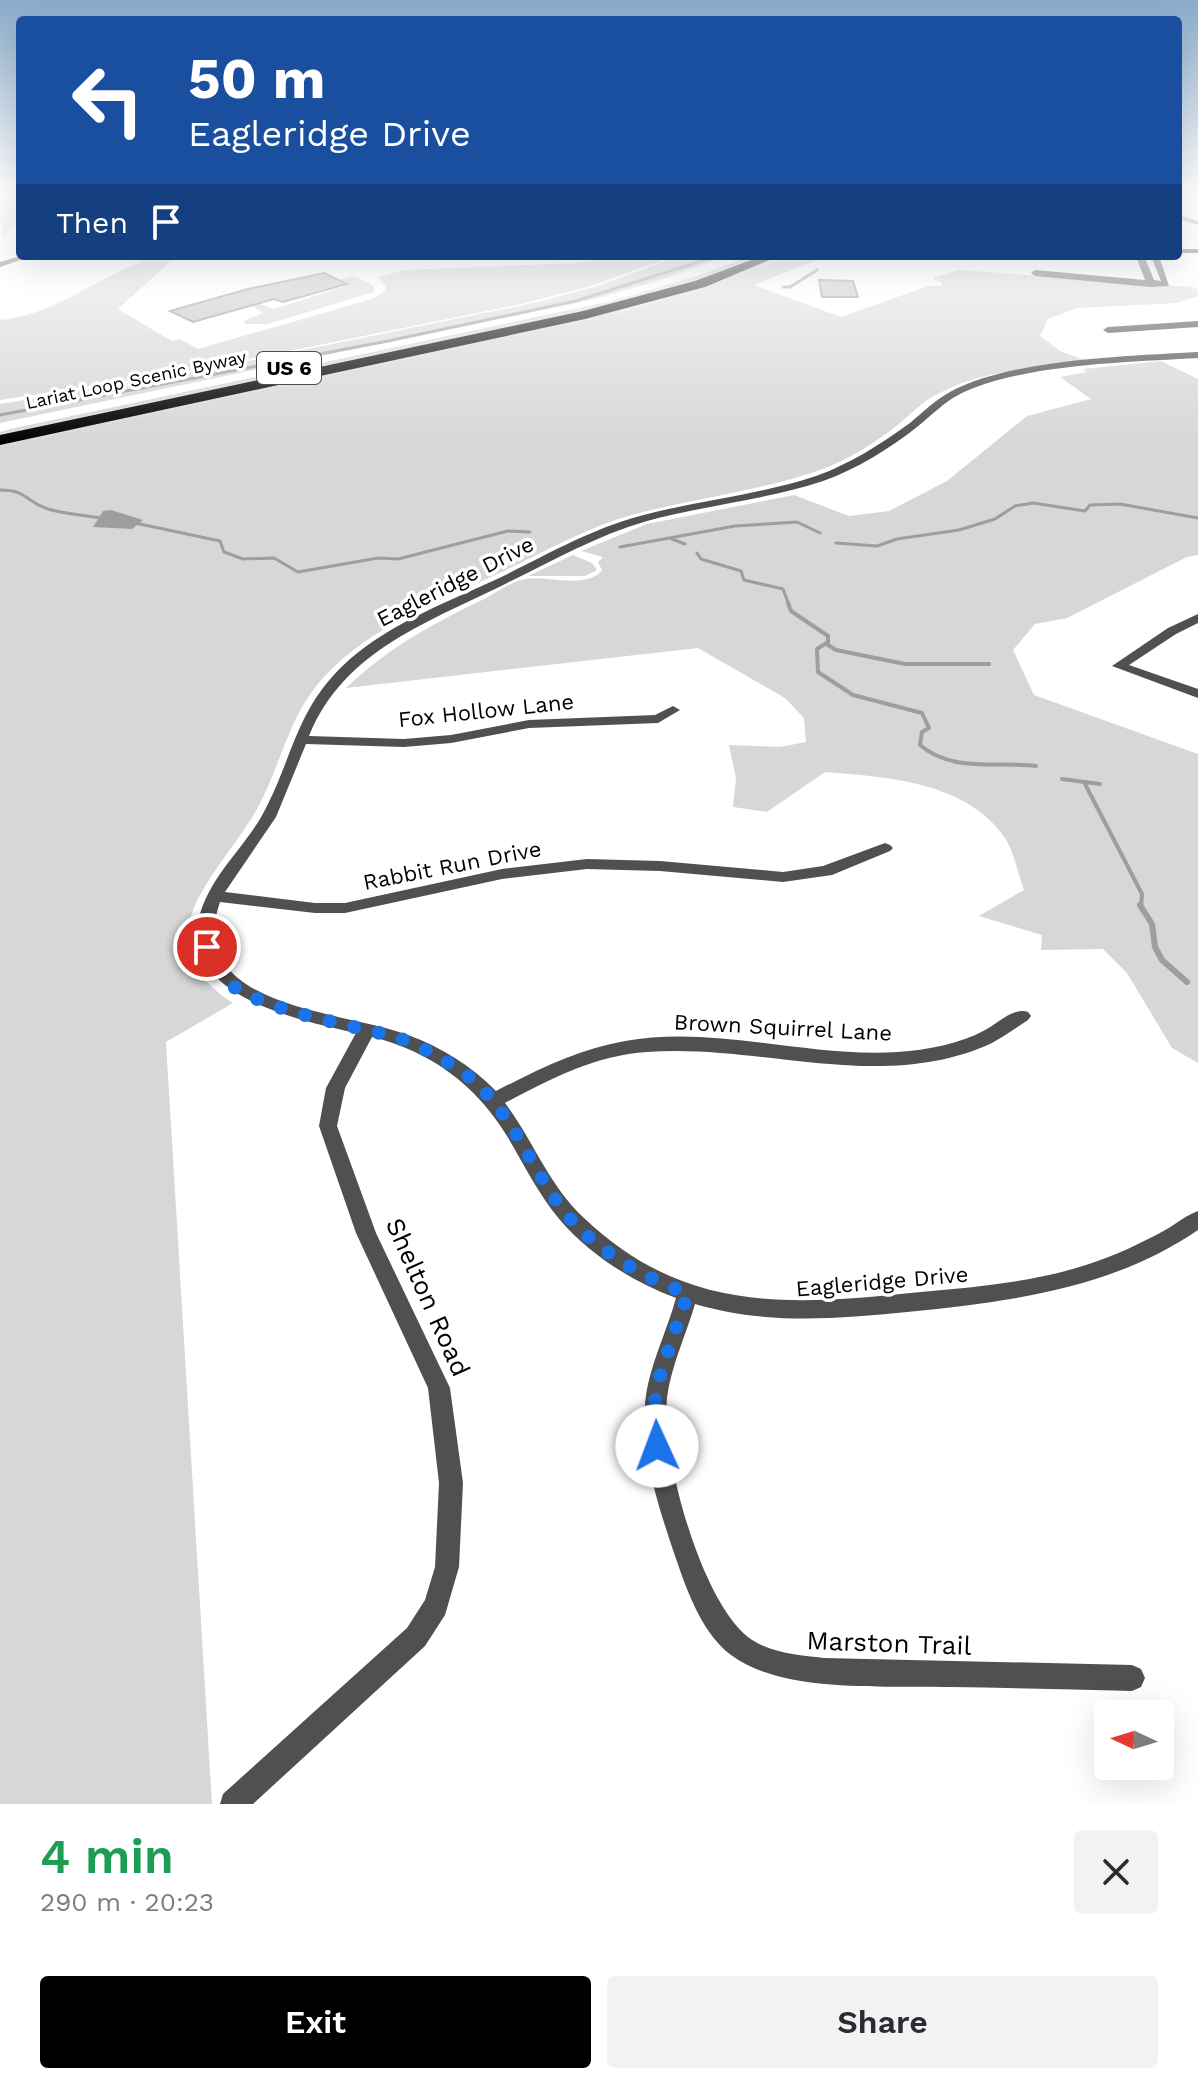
<!DOCTYPE html>
<html lang="en">
<head>
<meta charset="utf-8">
<style>
  :root { --surface:#fff; --page:#f2f2f3; --text:#2b2b33; --muted:#7c7c81; --accent:#000 }
  body { margin:0; font-family:"Work Sans",sans-serif; background:var(--page); color:var(--text); height:100vh; display:flex; flex-direction:column; font-size:30px; white-space:nowrap }
  * { box-sizing:border-box; margin:0 }
  p { font-size:26px; color:var(--muted) }
  .icon { flex:none; width:44px; height:44px; fill:none; stroke:currentColor; stroke-width:2; stroke-linecap:round; stroke-linejoin:round }
  .map { position:relative; height:1804px; overflow:hidden }
  .sheet { display:flex; flex-direction:column; background:var(--surface); flex:1 }
  .sheet>* { flex:none }
  .banner { position:absolute; left:16px; top:16px; width:1166px; height:244px; border-radius:8px; box-shadow:0 8px 32px #0002; background:#1a4fa0; color:#fff; overflow:hidden }
  .needle { width:52px; rotate:274deg }
  .controls { position:absolute; left:1094px; top:1700px; display:grid; gap:16px }
  .controls a { display:grid; place-items:center; width:80px; height:80px; border-radius:8px; background:var(--surface); box-shadow:0 8px 32px #0002; font-size:40px }
  .pin { position:absolute; display:grid; place-items:center; width:68px; height:68px; color:#fff; margin:-34px; border:4px solid #fff; border-radius:50%; box-shadow:0 2px 8px #0007 }
  .me { position:absolute; width:88px; margin:-44px; rotate:358deg; stroke-linejoin:round; filter:drop-shadow(0 0 6px #0008) }
  .turn { display:flex; align-items:center; gap:28px; height:168px; padding:0 40px; font-size:36px }
  .turn .icon { width:104px; height:104px; stroke-width:2.5 }
  .turn b { display:block; font-size:56px; line-height:68px }
  .then { display:flex; align-items:center; height:76px; padding:0 40px; background:#0003; gap:16px; font-size:30px }
  .round { display:grid; place-items:center; flex:none; width:84px; height:84px; border-radius:8px; background:var(--page) }
  .head { display:flex; align-items:center; justify-content:space-between; height:136px; padding:0 40px }
  h1 { font-size:48px; font-weight:600; line-height:60px; color:#1e9e55 }
  .primary-button { display:flex; gap:16px; margin-top:auto; padding:16px 40px }
  .primary-button a { flex:1; height:92px; border-radius:8px; background:var(--accent); color:#fff; font-size:32px; font-weight:600; line-height:92px; text-align:center }
  .primary-button a+a { background:var(--page); color:var(--text) }
  .map>svg:first-child { display:block }
  .green { fill:#d7d7d7 }
  .water { fill:#9e9e9e }
  .lines { fill:none; stroke-linecap:round; stroke-linejoin:round }
  .stream-far2 { stroke:#9e9e9e; stroke-width:3 }
  .stream-far1 { stroke:#9e9e9e; stroke-width:4 }
  .stream { stroke:#9e9e9e; stroke-width:6 }
  .building { fill:#c0c0c0; stroke:#949494; stroke-width:2 }
  .highway-casing { stroke:#dbdbdb; stroke-width:4 }
  .street { fill:#505050; fill-rule:evenodd }
  .secondary { fill:#1d1d1d; fill-rule:evenodd }
  .highway { fill:#000; fill-rule:evenodd }
  .route { stroke:#1a73e8; stroke-width:14; stroke-dasharray:0 25.2 }
  .labels { text-anchor:middle; stroke-width:7; stroke-linejoin:round; paint-order:stroke }
  .far-street-label { font-size:18px; fill:#000; stroke:#fff }
  .shield { fill:#fff; stroke:#4c4c4c; stroke-width:2 }
  .shield-label { font-size:20px; font-weight:bold; fill:#000 }
  .street-label { font-size:22px; fill:#000; stroke:#fff }
  .near-street-label { font-size:26px; fill:#000; stroke:#fff }
</style>
</head>
<body>
<div class="map">
<svg width="1198" height="1804" viewBox="0 0 1198 1804">
  <rect width="100%" height="100%" fill="#fff"/>
  <!-- green -->
  <g class="green">
    <polygon points="0,191 20,191 20,219 2,238"/>
    <path d="M 141,256 L 188,256 L 172,260 L 118,309 L 172,341 L 180,339 L 198,349 L 372,299 L 385,291 L 386,286 L 378,277 L 404,270 L 577,263 L 597,260 L 595,256 L 674,256 L 590,286 L 526,303 L 196,370 L 0,400 L 0,320 C 51,316 95,280 142,261 Z"/>
    <polygon points="680,256 726,256 657,281 594,299 0,423 0,404 205,370 538,302 601,285"/>
    <polygon points="751,256 761,256 713,277 624,304 0,438 0,432 15,428 612,301 697,276"/>
    <path d="M 789,256 L 827,256 L 754,285 L 841,317 L 928,286 L 942,286 L 940,281 L 934,280 L 934,277 L 959,270 L 1193,287 L 1197,289 L 1198,296 L 1177,303 L 1077,308 L 1048,319 L 1040,336 L 1060,351 L 1085,360 C 1034,368 978,370 932,397 C 919,405 910,415 899,424 C 875,443 848,460 820,470 C 760,491 696,498 635,514 C 590,526 548,550 506,570 C 443,600 371,625 323,678 C 290,714 282,761 260,803 C 253,818 243,831 234,844 C 192,902 155,952 233,1003 L 166,1042 L 212,1804 L 0,1804 L 0,446 L 621,312 L 692,292 Z"/>
    <polygon points="355,276 374,286 374,292 268,324 245,324 244,321 263,313 252,306 260,304 274,309 346,286 337,280"/>
    <path d="M 1161,361 L 1198,379 L 1198,555 L 1187,557 L 1067,618 L 1035,624 L 1013,650 L 1034,695 L 1198,754 L 1198,1063 L 1172,1048 L 1127,973 L 1103,949 L 1041,950 L 1042,935 L 979,916 L 1024,890 C 1018,874 1014,852 1005,838 C 966,781 886,777 825,772 L 767,812 L 733,807 L 736,778 L 729,745 L 780,747 L 806,742 L 804,718 L 785,698 L 698,648 L 346,688 C 390,646 433,624 486,598 C 497,592 512,581 525,579 C 546,575 587,590 602,570 L 598,562 L 603,557 L 581,551 L 647,524 L 794,495 L 849,516 L 889,511 L 947,481 L 1027,416 L 1091,399 L 1060,377 L 1087,372 L 1083,369 Z"/>
    <polygon points="573,555 592,563 597,570 585,576 528,576"/>
  </g>
  <!-- water -->
  <polygon class="water" points="111,510 143,520 132,529 93,527 103,511"/>
  <g class="lines">
    <!-- stream-far2 -->
    <g class="stream-far2">
      <polyline points="783,287 790,287 817,270"/>
      <polyline points="0,415 388,341 576,301 717,256"/>
      <path d="M 0,490 C 28,490 24,501 48,509 C 65,514 83,515 101,518"/>
      <polyline points="135,523 220,541 224,552 243,559 274,558 298,572 378,558 398,559 508,531 530,532"/>
      <polyline points="672,539 685,544"/>
      <polyline points="836,543 877,546 897,539 959,530 995,519 1015,506 1033,503 1085,511 1090,505 1120,504 1198,518"/>
      <polyline points="620,547 735,526 797,522 820,533"/>
      <polyline points="697,553 701,559 741,571 744,580 783,589 789,605"/>
    </g>
    <!-- stream-far1 -->
    <g class="stream-far1">
      <polyline points="788,603 791,611 828,636 828,645 836,650 905,664 989,664"/>
      <path d="M 828,642 L 817,649 L 818,672 L 853,695 L 922,713 L 929,728 L 922,732 L 920,745 C 953,773 996,761 1036,766"/>
      <polyline points="1062,779 1100,784"/>
      <polyline points="1085,784 1142,894 1141,907"/>
    </g>
    <!-- stream -->
    <polyline class="stream" points="1140,905 1152,924 1155,947 1162,960 1187,982"/>
  </g>
  <!-- building -->
  <g class="building">
    <polygon points="324,273 347,284 283,302 274,299 193,322 170,311 248,289"/>
    <polygon points="819,280 853,281 858,297 822,297"/>
  </g>
  <g class="lines">
    <!-- highway casing -->
    <g class="highway-casing">
      <polygon id="highway" points="762,256 779,256 705,287 585,319 0,445 0,435 583,311 695,281"/>
    </g>
    <!-- street -->
    <g class="street">
      <polygon points="1178,215 1198,221 1198,225 1178,219"/>
      <polygon points="20,256 32,256 0,267 0,262"/>
      <polygon points="1136,256 1144,256 1154,280 1161,281 1151,256 1159,256 1169,286 1151,287 1035,276 1031,273 1035,270 1145,280"/>
      <polygon points="1198,321 1198,327 1108,333 1103,330 1108,327"/>
      <path d="M 1198,352 L 1198,358 C 1130,362 1021,364 960,394 C 944,402 931,416 917,427 C 889,449 857,469 823,481 C 766,500 705,505 647,521 C 598,535 554,560 509,582 C 432,621 344,649 309,736 L 404,739 L 451,735 L 529,720 L 655,715 L 673,706 L 680,710 L 658,723 L 529,728 L 451,743 L 404,747 L 306,744 L 276,817 L 225,892 L 315,903 L 345,903 L 502,869 L 587,859 L 660,861 L 783,872 L 823,866 L 885,843 L 890,845 L 893,848 L 890,851 L 832,875 L 783,882 L 660,871 L 587,869 L 502,879 L 345,913 L 315,913 L 220,902 C 183,1008 345,1011 408,1035 C 441,1047 472,1066 496,1091 C 537,1070 579,1049 625,1041 C 715,1025 807,1058 898,1052 C 927,1050 960,1044 985,1030 C 998,1023 1014,1007 1028,1012 L 1031,1016 L 1028,1020 C 1016,1028 1004,1036 992,1043 C 882,1094 761,1043 647,1052 C 596,1055 550,1079 505,1103 C 533,1140 549,1186 584,1218 C 686,1315 792,1305 921,1292 C 977,1287 1035,1282 1089,1264 C 1116,1255 1142,1243 1167,1229 C 1177,1223 1187,1215 1198,1211 L 1198,1230 C 1112,1289 1008,1302 907,1312 C 835,1319 766,1325 695,1304 C 686,1335 671,1366 667,1398 C 661,1456 701,1600 748,1637 C 769,1653 798,1655 824,1658 L 1132,1665 L 1141,1669 L 1145,1678 L 1141,1687 L 1132,1691 C 1071,1689 1011,1688 950,1687 C 887,1685 783,1694 731,1655 C 700,1632 685,1585 673,1550 C 656,1499 636,1438 648,1384 C 655,1354 668,1327 676,1298 C 633,1282 590,1255 560,1220 C 538,1194 524,1164 507,1136 C 476,1085 430,1051 372,1037 L 345,1088 L 337,1126 L 376,1233 L 450,1388 L 463,1483 L 459,1567 L 445,1615 L 425,1646 L 253,1804 L 220,1804 L 223,1794 L 407,1628 L 425,1600 L 435,1567 L 439,1483 L 428,1388 L 356,1233 L 319,1126 L 326,1088 L 356,1033 C 293,1019 162,992 206,898 C 214,881 226,865 238,850 C 248,837 258,824 266,808 C 295,751 297,706 350,659 C 392,623 445,603 495,580 C 543,557 588,530 640,516 C 698,500 759,495 816,476 C 850,464 881,444 910,423 C 923,412 935,400 950,392 C 1009,359 1130,356 1198,352 Z"/>
      <polygon points="1198,614 1198,623 1176,634 1129,665 1198,689 1198,698 1112,666 1168,628"/>
    </g>
    <!-- secondary -->
    <rect class="secondary" x="1178" y="249" width="20" height="4"/>
    <!-- highway -->
    <use href="#highway" class="highway"/>
  </g>
  <!-- sky -->
  <linearGradient id="sky" x2="0" y2="1"><stop stop-color="#8aabca"/><stop offset="0.43" stop-color="#fff"/><stop offset="1" stop-color="#fff" stop-opacity="0"/></linearGradient>
  <rect width="1198" height="444" fill="url(#sky)"/>
  <g class="lines">
    <!-- route -->
    <path class="route" d="M 207,947 C 211,958 215,970 224,979 C 259,1012 354,1024 401,1039 C 419,1045 439,1057 455,1067 C 507,1099 525,1158 560,1206 C 588,1245 643,1279 688,1293 L 661,1372 L 655,1402 L 657,1446"/>
  </g>
  <g class="labels">
    <!-- far-street labels -->
    <g class="far-street-label">
      <text transform="translate(136 380) rotate(-12)" y="6">Lariat Loop Scenic Byway</text>
    </g>
    <!-- shield labels -->
    <rect class="shield" x="257" y="352" width="64" height="32" rx="6"/>
    <g class="shield-label">
      <text x="289" y="375">US 6</text>
    </g>
    <!-- street labels -->
    <g class="street-label">
      <text transform="translate(455 581) rotate(-27)" y="8">Eagleridge Drive</text>
      <text transform="translate(486 710) rotate(-6)" y="8">Fox Hollow Lane</text>
      <text transform="translate(452 865) rotate(-11)" y="8">Rabbit Run Drive</text>
      <text transform="translate(783 1027) rotate(3)" y="8">Brown Squirrel Lane</text>
      <text transform="translate(882 1281) rotate(-5)" y="8">Eagleridge Drive</text>
    </g>
    <!-- near-street labels -->
    <g class="near-street-label">
      <text transform="translate(428 1297) rotate(66)" y="9">Shelton Road</text>
      <text transform="translate(889 1643) rotate(2)" y="9">Marston Trail</text>
    </g>
  </g>
</svg>
<div class="controls">
<a><svg class="needle" viewBox="-14 -14 28 28"><path d="M0-13l5 13h-10z" fill="#e53935"/><path d="M0 13l5-13h-10z" fill="#7c7c81"/></svg></a>
</div>
<div class="pin" style="left:207px;top:947px;background:#d93025"><svg class="icon" aria-label="arrive" viewBox="0 0 24 24"><path d="M6 21V4h12l-3 4 3 4H6"/></svg></div>
<svg class="me" style="left:657px;top:1446px" viewBox="-20 -20 40 40"><circle r="19" fill="#fff"/><path d="M0-13L10 11 0 6-10 11z" fill="#1a73e8"/></svg>
<div class="banner">
<div class="turn"><svg class="icon" aria-label="left" viewBox="0 0 24 24"><path d="M17 20v-9H6M10 6l-5 5 5 5"/></svg><div><b>50 m</b>Eagleridge Drive</div></div>
<div class="then">Then<svg class="icon" aria-label="arrive" viewBox="0 0 24 24"><path d="M6 21V4h12l-3 4 3 4H6"/></svg></div>
</div>
</div>
<section class="sheet">
<div class="head"><div><h1>4 min</h1><p>290 m · 20:23</p></div><a class="round"><svg class="icon" aria-label="close" viewBox="0 0 24 24"><path d="M6 6l12 12M18 6L6 18"/></svg></a></div>
<div class="primary-button"><a>Exit</a><a>Share</a></div>
</section>
</body>
</html>
